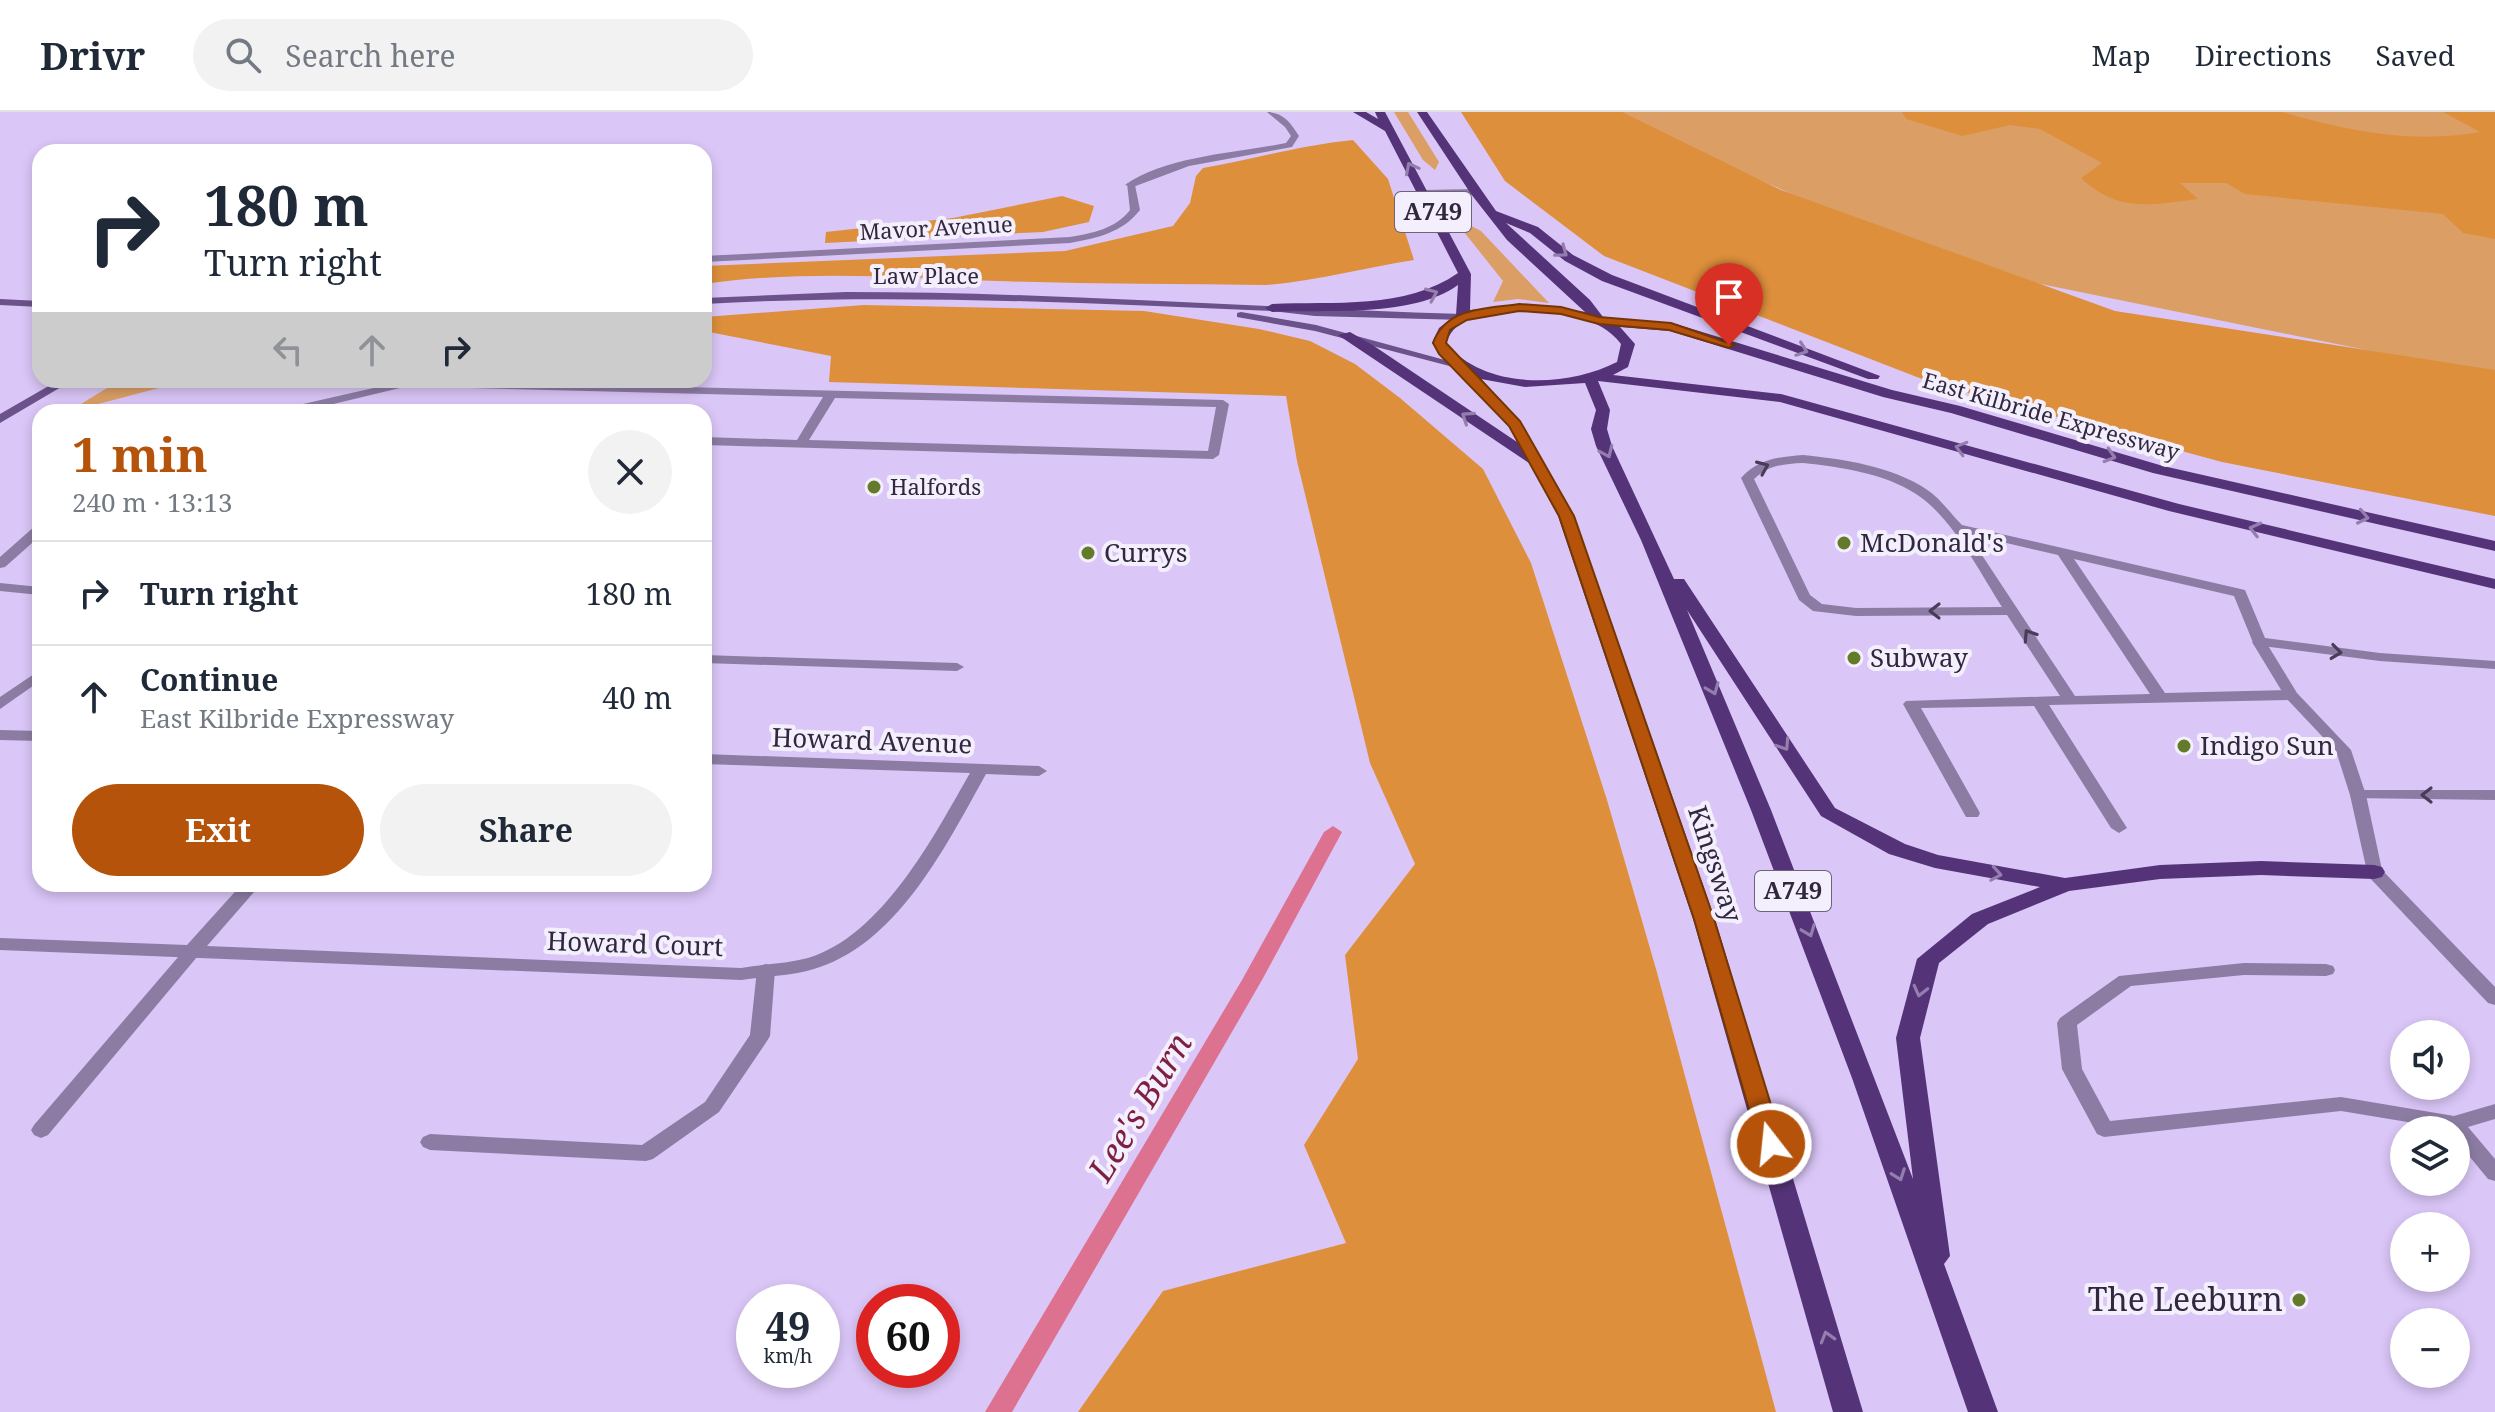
<!DOCTYPE html>
<html lang="en">
<head>
<meta charset="utf-8">
<style>
  :root { --surface:#fff; --page:#f2f2f3; --text:#1f2937; --muted:#747a83; --line:#e0e1e3; --accent:#b45309 }
  body { margin:0; font-family:"Noto Serif",serif; background:var(--page); color:var(--text); height:100vh; display:flex; flex-direction:column; font-size:30px; white-space:nowrap }
  * { box-sizing:border-box; margin:0 }
  p { font-size:26px; color:var(--muted) }
  .icon { flex:none; width:44px; height:44px; fill:none; stroke:currentColor; stroke-width:2; stroke-linecap:round; stroke-linejoin:round }
  .map { position:relative; flex:1; overflow:hidden }
  .drawer { position:absolute; left:32px; top:292px; width:680px; height:488px; display:flex; flex-direction:column; background:var(--surface); border-radius:24px; box-shadow:0 4px 12px #0003 }
  .drawer>* { flex:none }
  .banner { position:absolute; left:32px; top:32px; width:680px; height:244px; border-radius:24px; box-shadow:0 4px 12px #0003; background:#fff; color:var(--text); overflow:hidden }
  .tools { position:absolute; left:2390px; top:908px; display:grid; gap:16px }
  .tools a { display:grid; place-items:center; width:80px; height:80px; border-radius:50%; background:var(--surface); box-shadow:0 4px 12px #0003; font-size:40px }
  .speed { position:absolute; left:736px; top:1172px; display:flex; gap:16px; font-size:40px; font-weight:700; text-align:center }
  .speed>* { display:grid; place-content:center; width:104px; height:104px; border-radius:50%; background:var(--surface); box-shadow:0 4px 12px #0003; line-height:1 }
  .speed small { font-size:20px; font-weight:400 }
  .speed .limit { border:12px solid #d22; background:#fff; color:#111 }
  .pin { position:absolute; display:grid; place-items:center; width:68px; height:68px; color:#fff; margin:-82px -34px; border-radius:50% 50% 50% 0; rotate:-45deg; box-shadow:0 0 8px #0007 }
  .pin .icon { rotate:45deg }
  .me { position:absolute; width:88px; margin:-44px; rotate:344deg; stroke-linejoin:round; filter:drop-shadow(0 0 6px #0008) }
  .turn { display:flex; align-items:center; gap:28px; height:168px; padding:0 40px; font-size:36px }
  .turn .icon { width:104px; height:104px; stroke-width:2.5 }
  .turn b { display:block; font-size:56px; line-height:68px }
  .lanes { display:flex; align-items:center; height:76px; padding:0 40px; background:#0003; justify-content:center; gap:40px; direction:ltr }
  .lanes .off { opacity:.35 }
  .round { display:grid; place-items:center; flex:none; width:84px; height:84px; border-radius:42px; background:var(--page) }
  .summary { display:flex; align-items:center; justify-content:space-between; height:136px; padding:0 40px }
  h1 { font-size:48px; font-weight:700; line-height:60px; color:var(--accent) }
  .action { display:flex; gap:16px; margin-top:auto; padding:16px 40px }
  .action a { flex:1; height:92px; border-radius:48px; background:var(--accent); color:#fff; font-size:32px; font-weight:700; line-height:92px; text-align:center }
  .action a+a { background:var(--page); color:var(--text) }
  ul { padding:0; list-style:none }
  li { display:flex; align-items:center; gap:24px; height:104px; padding:0 40px; border-top:2px solid var(--line) }
  li div { flex:1 }
  li b { display:block; font-size:30px }
  li em { font-style:normal }
  header { display:flex; align-items:center; gap:48px; box-sizing:border-box; height:112px; padding:0 40px; background:var(--surface); border-bottom:2px solid var(--line) }
  header strong { font-size:38px }
  nav { display:flex; gap:44px; margin-inline-start:auto; font-size:28px }
  .search { width:560px; height:72px; background:var(--page); display:flex; align-items:center; gap:20px; box-sizing:border-box; padding:0 28px; border-radius:44px; color:var(--muted); font-size:30px }
  .map>svg:first-child { display:block }
  .green { fill:#db9f66 }
  .forest { fill:#dd8f3c }
  .lines { fill:none; stroke-linecap:round; stroke-linejoin:round }
  .stream { fill:#dc728f; fill-rule:evenodd }
  .lane { fill:#8c7ca3; fill-rule:evenodd }
  .street { fill:#8c7ca3; fill-rule:evenodd }
  .secondary { fill:#6b528a; fill-rule:evenodd }
  .primary { fill:#543378; fill-rule:evenodd }
  .oneway { stroke:#947ead }
  .oneway2 { stroke:#483c58 }
  .route { fill:#b45309; stroke:#753606; stroke-width:2 }
  .poi-dot { fill:#637a2b; stroke:#f4effc; stroke-width:3 }
  .labels { text-anchor:middle; stroke-width:8; stroke-linejoin:round; paint-order:stroke }
  .far-street-label { font-size:22px; fill:#31273f; stroke:#f4effc }
  .far-poi-label { font-size:22px; fill:#31273f; stroke:#f4effc; text-anchor:start }
  .shield { fill:#f4effc; stroke:#6c6378; stroke-width:2 }
  .shield-label { font-size:24px; font-weight:bold; fill:#31273f }
  .poi-label { font-size:26px; fill:#31273f; stroke:#f4effc; text-anchor:start }
  .street-label { font-size:26px; fill:#31273f; stroke:#f4effc }
  .near-poi-label { font-size:32px; fill:#31273f; stroke:#f4effc; text-anchor:end }
  .near-water-label { font-size:34px; font-style:italic; fill:#7e1f41; stroke:#f4effc }
</style>
</head>
<body>
<header>
<strong>Drivr</strong>
<div class="search"><svg class="icon" aria-label="search" viewBox="0 0 24 24"><circle cx="10" cy="10" r="6"/><path d="M15 15l6 6"/></svg>Search here</div>
<nav><a>Map</a><a>Directions</a><a>Saved</a></nav>
</header>
<div class="map">
<svg width="2495" height="1300" viewBox="0 0 2495 1300">
  <rect width="100%" height="100%" fill="#dac6f7"/>
  <!-- green -->
  <g class="green">
    <polygon points="1394,0 1408,0 1439,50 1435,58 1423,48"/>
    <polygon points="1607,0 2495,0 2495,264 1956,155"/>
    <polygon points="1466,111 1481,119 1549,191 1518,187 1493,190 1503,169 1464,120"/>
    <polygon points="120,268 189,268 68,300"/>
  </g>
  <!-- forest -->
  <g class="forest">
    <polygon points="1461,0 1622,0 1781,78 2115,199 2495,258 2495,404 2222,350 1935,272 1604,144 1505,69"/>
    <path d="M 1902,0 L 2282,0 C 2347,19 2413,32 2480,20 L 2443,0 L 2495,0 L 2495,127 L 2463,121 L 2443,102 L 2245,82 L 2226,71 L 2180,71 L 2198,87 C 2151,93 2118,101 2081,66 L 2102,51 L 2040,17 L 2010,13 L 1962,24 L 1906,7 Z"/>
    <path d="M 1353,28 L 1388,67 L 1414,148 C 1364,156 1316,169 1266,173 C 1176,172 1086,172 997,169 C 898,165 802,158 704,172 L 704,154 L 1065,139 L 1173,114 L 1190,91 L 1196,64 L 1203,56 C 1254,47 1302,33 1353,28 Z"/>
    <polygon points="1062,84 1094,94 1089,110 1043,120 825,131 826,120 953,106"/>
    <polygon points="864,193 1144,199 1259,217 1310,229 1355,252 1400,286 1483,357 1531,451 1607,688 1656,857 1776,1300 1078,1300 1163,1179 1346,1131 1304,1033 1358,947 1345,843 1415,752 1370,651 1297,349 1286,284 829,270 831,244 704,219 704,205"/>
  </g>
  <g class="lines">
    <!-- stream -->
    <polygon class="stream" points="1333,714 1342,720 1262,868 1012,1300 985,1300 1242,868 1324,720"/>
    <!-- lane -->
    <g class="lane">
      <path d="M 1267,0 C 1283,0 1291,11 1299,24 L 1292,35 L 1189,54 L 1133,75 L 1125,73 C 1166,44 1237,41 1286,31 L 1291,24 L 1285,15 Z"/>
      <polygon points="1475,77 1478,78 1478,82 1424,84 1419,81 1424,78"/>
      <path d="M 433,269 L 1223,288 L 1229,292 L 1219,343 L 1213,347 L 704,333 L 704,325 L 797,328 L 823,285 L 433,275 L 400,276 L 300,300 L 279,300 L 281,297 L 400,270 ZM 835,286 L 1216,295 L 1208,339 L 809,328 Z"/>
      <path d="M 1803,343 C 1843,347 1891,354 1926,377 C 1940,386 1950,401 1962,413 L 2245,478 L 2265,526 L 2380,541 L 2495,549 L 2495,557 L 2380,549 L 2254,533 L 2234,484 L 2074,447 L 2165,581 L 2291,578 L 2299,583 L 2291,588 L 2049,593 L 2127,716 L 2119,721 L 2111,716 L 2034,594 L 1921,596 L 1980,701 L 1978,705 L 1966,705 L 1903,592 L 1906,589 L 2060,584 L 2007,503 L 1856,504 L 1813,499 L 1799,488 L 1741,366 C 1758,347 1778,345 1803,343 ZM 1803,351 C 1840,355 1884,361 1916,382 C 1952,405 1979,459 2002,495 L 1856,496 L 1822,492 L 1810,483 L 1754,367 C 1769,353 1783,352 1803,351 ZM 1968,422 L 2058,443 L 2150,582 L 2075,584 Z"/>
      <polygon points="40,413 40,424 5,455 0,456 0,445 35,414"/>
      <polygon points="0,471 40,475 40,483 0,479"/>
      <polygon points="704,543 957,551 964,555 957,559 704,551"/>
      <polygon points="40,558 40,569 0,597 0,585"/>
      <polygon points="2358,678 2495,678 2495,688 2352,686 2350,683 2352,680"/>
      <polygon points="191,835 197,837 200,841 197,845 48,1023 41,1026 34,1023 31,1018 34,1013 185,837"/>
      <polygon points="2244,851 2326,852 2333,854 2335,858 2333,862 2326,864 2244,863 2131,874 2077,913 2082,957 2110,1009 2341,985 2454,1004 2495,992 2495,1007 2468,1015 2495,1047 2495,1069 2488,1067 2456,1028 2456,1018 2341,999 2104,1025 2097,1022 2062,957 2057,911 2060,906 2119,864"/>
      <polygon points="766,852 773,854 775,858 770,924 767,929 719,1000 653,1047 646,1049 430,1038 423,1035 420,1030 423,1025 430,1022 642,1033 705,990 750,923 757,858 759,854"/>
    </g>
    <!-- street -->
    <g class="street">
      <path d="M 1127,71 L 1135,73 L 1140,98 C 1122,121 1097,126 1070,131 L 704,150 L 704,144 L 1070,125 C 1093,121 1115,117 1130,98 Z"/>
      <polygon points="2259,526 2264,527 2297,581 2351,638 2366,683 2382,758 2495,875 2495,893 2488,891 2368,764 2350,683 2336,639 2286,586 2252,530"/>
      <polygon points="0,618 40,619 40,629 0,628"/>
      <path d="M 704,642 L 1039,654 L 1047,659 L 1039,664 L 986,662 C 948,730 900,828 820,855 C 795,864 767,864 741,868 L 0,838 L 0,826 L 187,833 L 242,772 L 261,772 L 207,834 L 741,856 C 763,852 786,852 808,846 C 882,824 934,724 970,661 L 704,652 Z"/>
    </g>
    <!-- secondary -->
    <g class="secondary">
      <path d="M 846,180 C 1052,180 1257,196 1463,202 L 1468,205 L 1463,208 L 1315,204 L 1272,199 C 1082,191 894,181 704,192 L 704,186 Z"/>
      <polygon points="0,187 40,189 40,195 0,193"/>
      <polygon points="1241,200 1316,213 1467,254 1461,257 1315,219 1237,205 1237,201"/>
      <polygon points="59,268 73,268 0,311 0,302"/>
    </g>
    <!-- primary -->
    <path class="primary" d="M 1353,0 L 1366,0 L 1378,7 L 1375,0 L 1385,0 L 1471,162 L 1470,198 L 1528,192 L 1585,200 L 1507,128 L 1471,82 L 1417,0 L 1427,0 L 1496,99 L 1538,115 L 1573,143 L 1612,163 L 1880,264 L 1878,267 L 1868,267 L 1602,169 L 1565,149 L 1530,121 L 1506,111 L 1590,188 L 1603,205 L 1676,212 L 1892,278 L 1960,294 L 2163,354 L 2495,429 L 2495,439 L 2153,361 L 1951,301 L 1883,285 L 1670,219 L 1620,215 L 1635,232 L 1628,255 L 1613,263 L 1781,282 L 2179,392 L 2495,467 L 2495,477 L 2169,399 L 1780,290 L 1598,269 L 1610,298 L 1607,317 L 1612,334 L 1674,467 L 1684,467 L 1835,696 L 1905,732 L 1938,743 L 2065,766 L 2160,753 L 2261,749 L 2374,753 L 2382,755 L 2385,760 L 2382,765 L 2374,767 L 2261,763 L 2160,767 L 2069,779 L 1988,812 L 1939,851 L 1920,926 L 1950,1144 L 1944,1152 L 1998,1300 L 1968,1300 L 1852,966 L 1751,698 L 1641,428 L 1596,334 L 1591,317 L 1596,298 L 1585,271 L 1525,275 L 1481,267 L 1522,312 L 1574,404 L 1715,807 L 1863,1300 L 1833,1300 L 1693,807 L 1558,404 L 1529,351 L 1338,223 L 1350,220 L 1374,234 L 1517,330 L 1509,314 L 1432,231 L 1439,216 L 1456,203 L 1458,173 C 1412,206 1328,197 1272,200 L 1265,196 L 1272,192 C 1334,189 1405,198 1458,161 L 1385,19 ZM 1513,200 C 1549,199 1598,201 1621,232 L 1617,250 C 1566,276 1484,278 1446,231 C 1456,203 1487,201 1513,200 ZM 1687,498 L 1821,704 L 1889,742 L 1935,756 L 2040,775 L 1972,802 L 1917,847 L 1896,926 L 1913,1067 L 1771,698 Z"/>
  </g>
  <!-- one-way arrows -->
  <defs><path id="oneway-chevron" d="M-2-3.5L2.5 0L-2 3.5" fill="none" stroke-width="1.6" stroke-linecap="round" stroke-linejoin="round" transform="scale(2)"/></defs>
  <g class="oneway">
    <use href="#oneway-chevron" transform="translate(1411 56) rotate(-117)"/>
    <use href="#oneway-chevron" transform="translate(1562 140) rotate(37)"/>
    <use href="#oneway-chevron" transform="translate(1432 182) rotate(-23)"/>
    <use href="#oneway-chevron" transform="translate(1802 238) rotate(20)"/>
    <use href="#oneway-chevron" transform="translate(1467 305) rotate(-146)"/>
    <use href="#oneway-chevron" transform="translate(1961 336) rotate(-164)"/>
    <use href="#oneway-chevron" transform="translate(1607 340) rotate(66)"/>
    <use href="#oneway-chevron" transform="translate(2110 344) rotate(17)"/>
    <use href="#oneway-chevron" transform="translate(2363 405) rotate(12)"/>
    <use href="#oneway-chevron" transform="translate(2255 417) rotate(-166)"/>
    <use href="#oneway-chevron" transform="translate(1713 577) rotate(68)"/>
    <use href="#oneway-chevron" transform="translate(1784 633) rotate(57)"/>
    <use href="#oneway-chevron" transform="translate(1996 762) rotate(10)"/>
    <use href="#oneway-chevron" transform="translate(1809 819) rotate(69)"/>
    <use href="#oneway-chevron" transform="translate(1920 879) rotate(104)"/>
    <use href="#oneway-chevron" transform="translate(1899 1063) rotate(70)"/>
    <use href="#oneway-chevron" transform="translate(1827 1225) rotate(-106)"/>
  </g>
  <g class="oneway2">
    <use href="#oneway-chevron" transform="translate(1763 355) rotate(-23)"/>
    <use href="#oneway-chevron" transform="translate(1935 499) rotate(180)"/>
    <use href="#oneway-chevron" transform="translate(2029 523) rotate(-123)"/>
    <use href="#oneway-chevron" transform="translate(2336 540) rotate(7)"/>
    <use href="#oneway-chevron" transform="translate(2427 683) rotate(-180)"/>
  </g>
  <!-- route -->
  <path class="route" d="M 1519,192 L 1561,195 L 1599,205 L 1671,211 L 1735,233 L 1729,236 L 1669,218 L 1599,212 L 1561,202 L 1519,199 L 1467,208 L 1450,218 L 1446,231 L 1520,309 L 1574,404 L 1714,807 L 1783,1032 L 1779,1038 L 1771,1041 L 1763,1038 L 1759,1032 L 1694,807 L 1559,404 L 1509,314 L 1439,242 L 1433,231 C 1446,195 1485,197 1519,192 Z"/>
  <!-- markers -->
  <g class="poi-dot">
    <circle cx="874" cy="375" r="8"/>
    <circle cx="1844" cy="431" r="8"/>
    <circle cx="1088" cy="441" r="8"/>
    <circle cx="1854" cy="546" r="8"/>
    <circle cx="2184" cy="634" r="8"/>
    <circle cx="2299" cy="1188" r="8"/>
  </g>
  <g class="labels">
    <!-- far-street labels -->
    <g class="far-street-label">
      <text transform="translate(936 116) rotate(-3)" y="8">Mavor Avenue</text>
      <text x="926" y="172">Law Place</text>
      <text transform="translate(2051 304) rotate(16)" y="8">East Kilbride Expressway</text>
    </g>
    <!-- far-poi labels -->
    <g class="far-poi-label">
      <text x="890" y="383">Halfords</text>
    </g>
    <!-- shield labels -->
    <g class="shield">
      <rect x="1395" y="80" width="76" height="40" rx="6"/>
      <rect x="1755" y="759" width="76" height="40" rx="6"/>
    </g>
    <g class="shield-label">
      <text x="1433" y="108">A749</text>
      <text x="1793" y="787">A749</text>
    </g>
    <!-- poi labels -->
    <g class="poi-label">
      <text x="1860" y="440">McDonald's</text>
      <text x="1104" y="450">Currys</text>
      <text x="1870" y="555">Subway</text>
      <text x="2200" y="643">Indigo Sun</text>
    </g>
    <!-- street labels -->
    <g class="street-label">
      <text transform="translate(872 629) rotate(2)" y="9">Howard Avenue</text>
      <text transform="translate(1715 752) rotate(72)" y="9">Kingsway</text>
      <text transform="translate(635 832) rotate(2)" y="9">Howard Court</text>
    </g>
    <!-- near-poi labels -->
    <g class="near-poi-label">
      <text x="2283" y="1199">The Leeburn</text>
    </g>
    <!-- near-water labels -->
    <g class="near-water-label">
      <text transform="translate(1140 995) rotate(-59)" y="12">Lee's Burn</text>
    </g>
  </g>
</svg>
<div class="tools">
<a><svg class="icon" aria-label="sound" viewBox="0 0 24 24"><path d="M4 9h4l5-4v14l-5-4H4zM17 9q2 3 0 6"/></svg></a>
<a><svg class="icon" aria-label="layers" viewBox="0 0 24 24"><path d="M12 4l9 5-9 5-9-5zM3 14l9 5 9-5"/></svg></a>
<a>+</a>
<a>−</a>
</div>
<div class="speed"><div>49<small>km/h</small></div><div class="limit">60</div></div>
<div class="pin" style="left:1729px;top:233px;background:#d93025"><svg class="icon" aria-label="arrive" viewBox="0 0 24 24"><path d="M6 21V4h12l-3 4 3 4H6"/></svg></div>
<svg class="me" style="left:1771px;top:1032px" viewBox="-20 -20 40 40"><circle r="17" fill="#b45309" stroke="#fff" stroke-width="3"/><path d="M0-11L8 9 0 5-8 9z" fill="#fff"/></svg>
<div class="banner">
<div class="turn"><svg class="icon" aria-label="right" viewBox="0 0 24 24"><path d="M7 20v-9h11M14 6l5 5-5 5"/></svg><div><b>180 m</b>Turn right</div></div>
<div class="lanes"><svg class="icon off" aria-label="left" viewBox="0 0 24 24"><path d="M17 20v-9H6M10 6l-5 5 5 5"/></svg><svg class="icon off" aria-label="ahead" viewBox="0 0 24 24"><path d="M12 20V5M6 11l6-6 6 6"/></svg><svg class="icon" aria-label="right" viewBox="0 0 24 24"><path d="M7 20v-9h11M14 6l5 5-5 5"/></svg></div>
</div>
<section class="drawer">
<div class="summary"><div><h1>1 min</h1><p>240 m · 13:13</p></div><a class="round"><svg class="icon" aria-label="close" viewBox="0 0 24 24"><path d="M6 6l12 12M18 6L6 18"/></svg></a></div>
<ul>
<li><svg class="icon" aria-label="right" viewBox="0 0 24 24"><path d="M7 20v-9h11M14 6l5 5-5 5"/></svg><div><b>Turn right</b></div><em>180 m</em></li>
<li><svg class="icon" aria-label="ahead" viewBox="0 0 24 24"><path d="M12 20V5M6 11l6-6 6 6"/></svg><div><b>Continue</b><p>East Kilbride Expressway</p></div><em>40 m</em></li>
</ul>
<div class="action"><a>Exit</a><a>Share</a></div>
</section>
</div>
</body>
</html>
